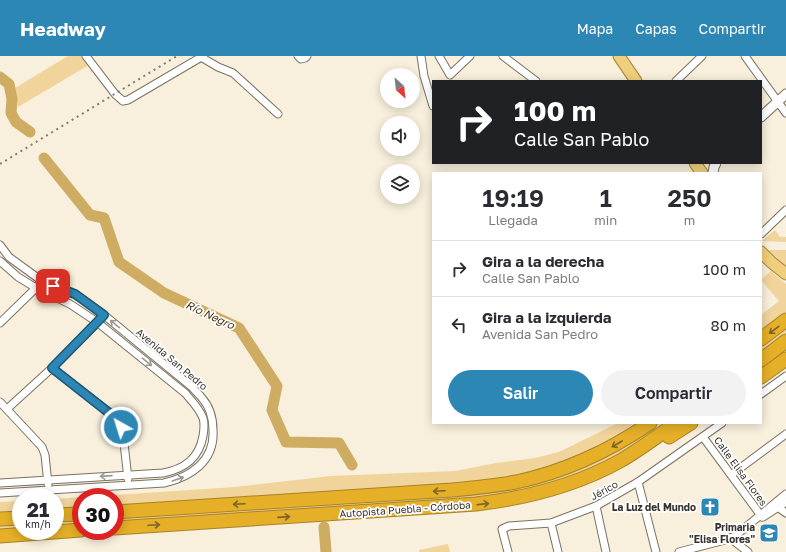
<!DOCTYPE html>
<html lang="es">
<head>
<meta charset="utf-8">
<style>
  :root { --surface:#fff; --page:#f2f2f3; --text:#2b2b33; --muted:#7c7c81; --line:#e1e1e2; --accent:#2d87b5 }
  body { margin:0; font-family:"Golos Text",sans-serif; background:var(--page); color:var(--text); height:100vh; display:flex; flex-direction:column; font-size:15px; white-space:nowrap }
  * { box-sizing:border-box; margin:0 }
  p { font-size:13px; color:var(--muted) }
  .icon { flex:none; width:22px; height:22px; fill:none; stroke:currentColor; stroke-width:2; stroke-linecap:round; stroke-linejoin:round }
  .map { position:relative; flex:1; overflow:hidden }
  .drawer { position:absolute; left:432px; top:116px; width:330px; height:252px; display:flex; flex-direction:column; background:var(--surface); border-radius:0px; box-shadow:0 2px 10px #0003 }
  .drawer>* { flex:none }
  .banner { position:absolute; left:432px; top:24px; width:330px; height:84px; border-radius:0px; box-shadow:0 2px 10px #0003; background:#202124; color:#fff; overflow:hidden }
  .needle { width:26px; rotate:153deg }
  .buttons { position:absolute; left:380px; top:12px; display:grid; gap:8px }
  .buttons a { display:grid; place-items:center; width:40px; height:40px; border-radius:50%; background:var(--surface); box-shadow:0 2px 10px #0003; font-size:20px }
  .speed { position:absolute; left:12px; top:432px; display:flex; gap:8px; font-size:20px; font-weight:700; text-align:center }
  .speed>* { display:grid; place-content:center; width:52px; height:52px; border-radius:50%; background:var(--surface); box-shadow:0 2px 10px #0003; line-height:1 }
  .speed small { font-size:10px; font-weight:400 }
  .speed .limit { border:6px solid #d22; background:#fff; color:#111 }
  .pin { position:absolute; display:grid; place-items:center; width:34px; height:34px; color:#fff; margin:-17px; border-radius:8px; box-shadow:0 2px 6px #0006 }
  .me { position:absolute; width:44px; margin:-22px; rotate:321deg; stroke-linejoin:round; filter:drop-shadow(0 0 3px #0008) }
  .turn { display:flex; align-items:center; gap:14px; height:84px; padding:0 16px; font-size:18px }
  .turn .icon { width:52px; height:52px; stroke-width:2.5 }
  .turn b { display:block; font-size:28px; line-height:34px }
  .eta { display:flex; justify-content:space-evenly; align-items:center; height:68px; text-align:center }
  .eta b { font-size:24px; font-weight:600; line-height:28px }
  .action { display:flex; gap:8px; margin-top:auto; padding:8px 16px }
  .action a { flex:1; height:46px; border-radius:24px; background:var(--accent); color:#fff; font-size:16px; font-weight:600; line-height:46px; text-align:center }
  .action a+a { background:var(--page); color:var(--text) }
  ul { padding:0; list-style:none }
  li { display:flex; align-items:center; gap:12px; height:56px; padding:0 16px; border-top:1px solid var(--line) }
  li div { flex:1 }
  li b { display:block; font-size:15px }
  li em { font-style:normal }
  header { display:flex; align-items:center; gap:24px; box-sizing:border-box; height:56px; padding:0 20px; background:var(--accent); color:#fff }
  header strong { font-size:19px }
  nav { display:flex; gap:22px; margin-inline-start:auto; font-size:14px }
  .map>svg:first-child { display:block }
  .green { fill:#f1d49b }
  .lines { fill:none; stroke-linecap:round; stroke-linejoin:round }
  .river { stroke:#ceac62; stroke-width:11 }
  .minor-casing { stroke:#7a7262; stroke-width:9 }
  .tertiary-casing { stroke:#7a7262; stroke-width:11 }
  .primary-casing { stroke:#a78328; stroke-width:13 }
  .motorway-casing { stroke:#a78328; stroke-width:15 }
  .minor { stroke:#fff; stroke-width:7 }
  .tertiary { stroke:#fff; stroke-width:9 }
  .primary { stroke:#efcf7d; stroke-width:11 }
  .motorway { stroke:#e5af27; stroke-width:13 }
  .rail { stroke:#817c70; stroke-width:2; stroke-dasharray:2 4; stroke-linecap:butt }
  .oneway { stroke:#9a9895 }
  .oneway2 { stroke:#7b6429 }
  .route-casing { stroke:#1d5876; stroke-width:10 }
  .route { stroke:#2d87b5; stroke-width:7 }
  .labels { text-anchor:middle; stroke-width:3.5; stroke-linejoin:round; paint-order:stroke }
  .street-label { font-size:10px; fill:#35322b; stroke:#fff }
  .poi-label { font-size:10px; font-weight:bold; fill:#35322b; stroke:#fff; text-anchor:end }
  .water-label { font-size:11px; font-style:italic; fill:#443514; stroke:#fff }
</style>
</head>
<body>
<header>
<strong>Headway</strong>
<nav><a>Mapa</a><a>Capas</a><a>Compartir</a></nav>
</header>
<div class="map">
<svg width="786" height="496" viewBox="0 0 786 496">
  <rect width="100%" height="100%" fill="#f8efdc"/>
  <!-- green -->
  <g class="green">
    <polygon points="68,0 82,0 89,9 18,51 15,32"/>
    <polygon points="775,174 780,181 786,181 786,186 762,185"/>
    <polygon points="768,194 786,194 786,212"/>
    <polygon points="771,215 786,228 786,256 761,275 761,259 779,245 761,224"/>
    <polygon points="786,269 786,279 761,298 761,288"/>
    <path d="M 618,367 L 636,367 C 603,387 569,406 532,415 C 466,432 395,432 327,436 C 256,440 186,445 115,449 L 115,441 L 85,441 L 235,431 L 331,420 L 455,415 L 496,407 L 535,402 L 559,396 Z"/>
    <polygon points="657,367 668,367 637,389 575,421 510,440 115,468 115,459 481,436 633,383"/>
    <polygon points="81,441 81,451 55,452 55,443"/>
    <polygon points="21,445 21,455 0,456 0,446"/>
    <polygon points="81,461 81,470 55,472 55,463"/>
    <polygon points="21,465 21,474 0,475 0,466"/>
    <polygon points="448,488 450,496 419,496 419,494"/>
  </g>
  <g class="lines">
    <!-- river -->
    <g class="river">
      <polyline points="0,21 9,28 12,43 11,57 16,66 30,76"/>
      <polyline points="44,102 90,159 104,162 119,206 164,237 239,272 277,330 272,354 286,386 339,387 352,409"/>
      <polyline points="324,471 326,496"/>
    </g>
    <!-- minor casing -->
    <g class="minor-casing">
      <g id="minor">
        <polyline points="86,0 115,38 123,45 128,44 203,0"/>
        <polyline points="298,0 301,3 305,2 307,0"/>
        <polyline points="421,0 424,20 433,50"/>
        <polyline points="439,0 450,19 470,0"/>
        <polyline points="503,0 536,25"/>
        <polyline points="745,0 786,57"/>
        <polyline points="201,1 218,11 233,17 278,58"/>
        <polyline points="676,25 702,0"/>
        <polyline points="761,178 786,154"/>
        <path d="M 0,189 L 9,201 L 42,225 L 75,238 L 104,259 L 192,331 C 195,335 199,338 202,342 C 210,351 213,362 213,374 C 215,405 191,421 164,427 L 0,437"/>
        <path d="M 0,205 L 18,221 L 36,232 L 70,248 L 97,266 L 185,337 C 192,345 199,352 203,362 C 205,368 204,374 203,380 C 199,403 184,413 163,417 L 0,427"/>
        <polyline points="0,267 38,230"/>
        <polyline points="52,312 113,359 121,371 124,387 128,423"/>
        <polyline points="761,338 786,320"/>
        <polyline points="0,346 42,391 45,399 48,428"/>
        <polyline points="7,353 52,312 100,264"/>
        <polyline points="703,381 762,461"/>
        <polyline points="731,419 786,378"/>
        <polyline points="638,426 656,496"/>
        <polyline points="775,449 786,457"/>
        <polyline points="596,450 606,496"/>
        <polyline points="763,461 786,446"/>
        <polyline points="551,467 558,496"/>
        <polyline points="730,482 748,496"/>
        <polyline points="508,496 502,473 509,470 551,467 596,450 638,426 722,367"/>
        <polyline points="679,496 725,484 735,480 786,438"/>
      </g>
    </g>
    <!-- tertiary casing -->
    <g class="tertiary-casing">
      <g id="tertiary">
        <polyline points="761,61 786,38"/>
        <polyline points="713,117 714,111 716,107"/>
      </g>
    </g>
    <!-- primary casing -->
    <g class="primary-casing">
      <g id="primary">
        <polyline points="619,0 636,25"/>
        <polyline points="695,107 702,117"/>
        <polyline points="761,196 771,206 786,218"/>
      </g>
    </g>
    <!-- motorway casing -->
    <g class="motorway-casing">
      <g id="motorway">
        <polyline points="761,283 786,264"/>
        <polyline points="761,304 786,285"/>
        <polyline points="761,321 786,303"/>
        <polyline points="669,381 691,367"/>
        <path d="M 115,456 L 452,434 C 473,432 494,430 516,426 C 564,416 609,395 650,367"/>
        <polyline points="55,459 81,458"/>
        <polyline points="0,463 21,462"/>
        <path d="M 115,472 L 476,448 C 527,442 575,430 620,405 C 639,394 658,380 676,367"/>
        <polyline points="0,480 81,474"/>
      </g>
    </g>
    <!-- minor -->
    <use href="#minor" class="minor"/>
    <!-- tertiary -->
    <use href="#tertiary" class="tertiary"/>
    <!-- primary -->
    <use href="#primary" class="primary"/>
    <!-- motorway -->
    <use href="#motorway" class="motorway"/>
    <!-- rail -->
    <polyline class="rail" points="0,108 177,0"/>
  </g>
  <!-- one-way arrows -->
  <defs><path id="oneway-shaft" d="M-6 0H5M1.5-3L5.5 0L1.5 3" fill="none" stroke-width="1.6" stroke-linecap="round" stroke-linejoin="round"/></defs>
  <g class="oneway">
    <use href="#oneway-shaft" transform="translate(115 268) rotate(-141)"/>
    <use href="#oneway-shaft" transform="translate(147 306) rotate(39)"/>
    <use href="#oneway-shaft" transform="translate(106 420) rotate(176)"/>
    <use href="#oneway-shaft" transform="translate(178 423) rotate(-19)"/>
  </g>
  <g class="oneway2">
    <use href="#oneway-shaft" transform="translate(774 274) rotate(143)"/>
    <use href="#oneway-shaft" transform="translate(617 388) rotate(150)"/>
    <use href="#oneway-shaft" transform="translate(439 435) rotate(177)"/>
    <use href="#oneway-shaft" transform="translate(239 448) rotate(177)"/>
    <use href="#oneway-shaft" transform="translate(483 448) rotate(-7)"/>
    <use href="#oneway-shaft" transform="translate(284 461) rotate(-4)"/>
    <use href="#oneway-shaft" transform="translate(154 469) rotate(-3)"/>
  </g>
  <g class="lines">
    <!-- route casing -->
    <g class="route-casing">
      <polyline id="route" points="53,230 75,238 104,259 52,312 113,360 121,371"/>
    </g>
    <!-- route -->
    <use href="#route" class="route"/>
  </g>
  <!-- icons -->
  <defs>
    <g id="church-square" transform="scale(1)"><rect x="-9" y="-9" width="18" height="18" rx="4" fill="#2d87b5" stroke="#fff"/><path d="M-1.2-6h2.4v3.5h3.3v2.4h-3.3V6h-2.4V-.1h-3.3v-2.4h3.3Z" fill="#fff"/></g>
    <g id="school-square" transform="scale(1)"><rect x="-9" y="-9" width="18" height="18" rx="4" fill="#2d87b5" stroke="#fff"/><path d="M0-5L7-2L0 1L-7-2ZM-4 1L0 2.5L4 1V4Q0 6-4 4Z" fill="#fff"/></g>
  </defs>
  <g fill-rule="evenodd">
    <use href="#church-square" x="710" y="451"/>
    <use href="#school-square" x="769" y="477"/>
  </g>
  <g class="labels">
    <!-- street labels -->
    <g class="street-label">
      <text transform="translate(172 303) rotate(40)" y="4">Avenida San Pedro</text>
      <text transform="translate(741 415) rotate(54)" y="4">Calle Elisa Flores</text>
      <text transform="translate(604 434) rotate(-29)" y="4">Jérico</text>
      <text transform="translate(405 453) rotate(-4)" y="4">Autopista Puebla - Córdoba</text>
    </g>
    <!-- poi labels -->
    <g class="poi-label">
      <text x="696" y="455">La Luz del Mundo</text>
      <text x="755" y="475">Primaria<tspan x="755" dy="12">"Elisa Flores"</tspan></text>
    </g>
    <!-- water labels -->
    <g class="water-label">
      <text transform="translate(210 259) rotate(25)" y="4">Río Negro</text>
    </g>
  </g>
</svg>
<div class="buttons">
<a><svg class="needle" viewBox="-14 -14 28 28"><path d="M0-13l5 13h-10z" fill="#e53935"/><path d="M0 13l5-13h-10z" fill="#7c7c81"/></svg></a>
<a><svg class="icon" aria-label="sound" viewBox="0 0 24 24"><path d="M4 9h4l5-4v14l-5-4H4zM17 9q2 3 0 6"/></svg></a>
<a><svg class="icon" aria-label="layers" viewBox="0 0 24 24"><path d="M12 4l9 5-9 5-9-5zM3 14l9 5 9-5"/></svg></a>
</div>
<div class="speed"><div>21<small>km/h</small></div><div class="limit">30</div></div>
<div class="pin" style="left:53px;top:230px;background:#d93025"><svg class="icon" aria-label="arrive" viewBox="0 0 24 24"><path d="M6 21V4h12l-3 4 3 4H6"/></svg></div>
<svg class="me" style="left:121px;top:371px" viewBox="-20 -20 40 40"><circle r="17" fill="#2d87b5" stroke="#fff" stroke-width="3"/><path d="M0-11L8 9 0 5-8 9z" fill="#fff"/></svg>
<div class="banner">
<div class="turn"><svg class="icon" aria-label="right" viewBox="0 0 24 24"><path d="M7 20v-9h11M14 6l5 5-5 5"/></svg><div><b>100 m</b>Calle San Pablo</div></div>
</div>
<section class="drawer">
<div class="eta">
<div><b>19:19</b><p>Llegada</p></div>
<div><b>1</b><p>min</p></div>
<div><b>250</b><p>m</p></div>
</div>
<ul>
<li><svg class="icon" aria-label="right" viewBox="0 0 24 24"><path d="M7 20v-9h11M14 6l5 5-5 5"/></svg><div><b>Gira a la derecha</b><p>Calle San Pablo</p></div><em>100 m</em></li>
<li><svg class="icon" aria-label="left" viewBox="0 0 24 24"><path d="M17 20v-9H6M10 6l-5 5 5 5"/></svg><div><b>Gira a la izquierda</b><p>Avenida San Pedro</p></div><em>80 m</em></li>
</ul>
<div class="action"><a>Salir</a><a>Compartir</a></div>
</section>
</div>
</body>
</html>
